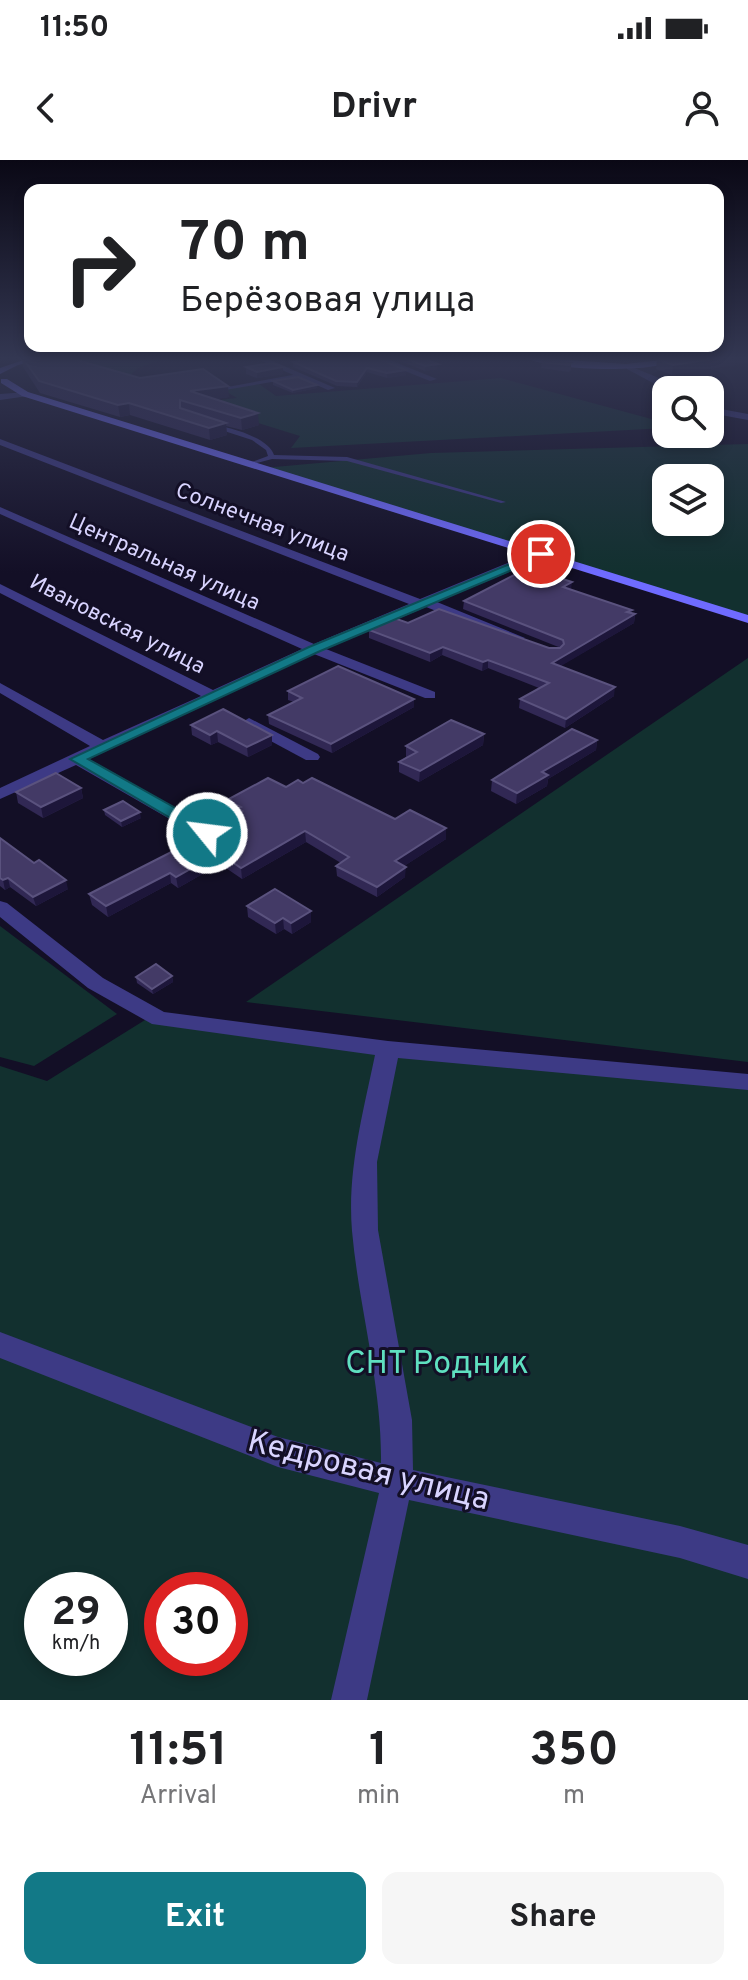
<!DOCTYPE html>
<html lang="en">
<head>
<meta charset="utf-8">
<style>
  :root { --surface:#fff; --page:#f6f6f6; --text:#202124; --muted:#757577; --accent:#127987 }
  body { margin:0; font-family:Overpass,sans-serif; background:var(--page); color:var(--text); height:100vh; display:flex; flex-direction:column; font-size:30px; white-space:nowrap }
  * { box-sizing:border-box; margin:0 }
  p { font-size:26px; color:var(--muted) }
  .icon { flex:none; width:44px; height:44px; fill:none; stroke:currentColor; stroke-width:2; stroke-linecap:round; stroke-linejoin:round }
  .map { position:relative; height:1540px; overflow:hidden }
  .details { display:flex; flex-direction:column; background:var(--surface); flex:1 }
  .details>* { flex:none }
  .hud { position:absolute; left:24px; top:24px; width:700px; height:168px; border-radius:16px; box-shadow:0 4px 12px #0003; background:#fff; color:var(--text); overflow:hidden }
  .tools { position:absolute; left:652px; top:216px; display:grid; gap:16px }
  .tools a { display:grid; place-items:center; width:72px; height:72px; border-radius:16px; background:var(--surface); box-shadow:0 4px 12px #0003; font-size:40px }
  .speed { position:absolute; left:24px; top:1412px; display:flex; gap:16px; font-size:40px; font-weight:700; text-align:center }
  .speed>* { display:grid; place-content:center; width:104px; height:104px; border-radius:50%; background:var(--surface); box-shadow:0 4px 12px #0003; line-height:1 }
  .speed small { font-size:20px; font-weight:400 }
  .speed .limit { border:12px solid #d22; background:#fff; color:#111 }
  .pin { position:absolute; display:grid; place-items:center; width:68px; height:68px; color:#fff; margin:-34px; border:4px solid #fff; border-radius:50%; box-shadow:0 2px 8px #0007 }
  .me { position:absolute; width:88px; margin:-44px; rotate:299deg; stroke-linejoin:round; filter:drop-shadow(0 0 6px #0008) }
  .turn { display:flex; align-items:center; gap:28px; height:168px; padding:0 24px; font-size:36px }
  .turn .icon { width:104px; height:104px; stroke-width:2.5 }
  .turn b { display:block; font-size:56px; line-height:68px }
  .eta { display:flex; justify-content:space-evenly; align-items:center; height:136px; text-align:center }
  .eta b { font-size:48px; font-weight:700; line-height:56px }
  .action { display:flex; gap:16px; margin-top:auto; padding:16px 24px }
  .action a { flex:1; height:92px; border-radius:16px; background:var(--accent); color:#fff; font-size:32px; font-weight:700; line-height:92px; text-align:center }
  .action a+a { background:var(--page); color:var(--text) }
  .status { display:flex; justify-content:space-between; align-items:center; height:56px; padding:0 40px; background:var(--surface); direction:ltr }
  .status svg { height:22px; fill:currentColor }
  header { display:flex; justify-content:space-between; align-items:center; height:104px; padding:0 24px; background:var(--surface); font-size:36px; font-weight:700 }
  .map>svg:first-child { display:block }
  .green { fill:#12302f; fill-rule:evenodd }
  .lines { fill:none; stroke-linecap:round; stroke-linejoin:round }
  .lane { fill:#3d3a85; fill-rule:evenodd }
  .street { fill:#3d3a85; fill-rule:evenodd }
  .secondary { fill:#6f6bff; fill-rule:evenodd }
  .wall { fill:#312854 }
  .shaded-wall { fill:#1d163a }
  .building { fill:#433a66; stroke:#5a527e; stroke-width:2 }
  .route { fill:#127987; stroke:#0c4f58; stroke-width:2 }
  .labels { text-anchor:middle; stroke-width:6; stroke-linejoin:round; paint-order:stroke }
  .far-street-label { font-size:22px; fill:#d9d4ff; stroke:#130f26 }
  .near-park-label { font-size:32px; fill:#5fe0c0; stroke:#130f26 }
  .near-street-label { font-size:32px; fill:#d9d4ff; stroke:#130f26 }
</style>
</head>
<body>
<div class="status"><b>11:50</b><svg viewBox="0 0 49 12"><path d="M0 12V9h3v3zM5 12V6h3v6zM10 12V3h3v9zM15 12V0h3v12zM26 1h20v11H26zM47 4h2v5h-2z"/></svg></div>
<header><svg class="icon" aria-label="back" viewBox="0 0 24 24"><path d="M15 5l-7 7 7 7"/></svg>Drivr<svg class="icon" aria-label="person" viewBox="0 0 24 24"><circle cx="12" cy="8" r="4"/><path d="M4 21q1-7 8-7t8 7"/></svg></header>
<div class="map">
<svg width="748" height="1540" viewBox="0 0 748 1540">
  <rect width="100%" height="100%" fill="#130f26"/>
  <!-- green -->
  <g class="green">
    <polygon points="65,197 168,197 138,208 130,215"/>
    <polygon points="501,218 666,263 666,268 291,288 300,276 194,243 237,238 222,229 259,224 276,236"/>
    <path d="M 748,284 L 748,456 L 263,308 L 431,293 ZM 666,318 L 710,318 L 710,362 L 666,362 Z"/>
    <polygon points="748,498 748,902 246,842"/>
    <polygon points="0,766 117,854 34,906 0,897"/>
    <path d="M 145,860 L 748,925 L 748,1540 L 0,1540 L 0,906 L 47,921 ZM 42,1430 L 110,1430 L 110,1498 L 42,1498 ZM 162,1430 L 230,1430 L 230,1498 L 162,1498 Z"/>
  </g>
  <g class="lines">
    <!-- lane -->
    <g class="lane">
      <polygon points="298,214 300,217 225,230 222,228"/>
      <path d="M 209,264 C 226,266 269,277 274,295 L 347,297 L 506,342 L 501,343 L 347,301 L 272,299 L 249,305 L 249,303 L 268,296 L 266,290 L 252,280 L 209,266 Z"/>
    </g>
    <!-- street -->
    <g class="street">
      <polygon points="252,197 263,197 335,228 328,230"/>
      <polygon points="370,197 382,197 437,219 430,221"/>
      <polygon points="627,205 664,220 675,230 666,230 627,209"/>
      <polygon points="28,232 28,236 0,240 0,234"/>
      <polygon points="710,247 748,254 748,260 710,253"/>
      <polygon points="0,279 420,439 537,391 545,391 545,397 437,442 525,478 513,481 426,447 326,489 435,532 435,538 425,538 314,494 89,599 213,669 216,673 213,677 201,677 76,605 0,639 0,628 90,586 0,533 0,523 103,580 201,536 0,433 0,424 213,530 302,489 0,354 0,347 314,484 409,444 0,285"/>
      <polygon points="249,558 318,594 320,597 318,600 306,600 243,566 241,563"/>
      <path d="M 0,741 L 7,743 L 103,818 L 164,852 L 388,881 L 748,914 L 748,930 L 398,898 L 377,1002 L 378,1070 L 412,1260 L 413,1310 L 680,1366 L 748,1385 L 748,1419 L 680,1398 L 409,1340 L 367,1540 L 331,1540 L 379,1333 L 278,1307 L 0,1198 L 0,1172 L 278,1277 L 381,1303 C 382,1224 359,1149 352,1071 C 347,1011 363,953 375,895 L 152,864 L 88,828 L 0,757 Z"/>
    </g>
    <!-- secondary -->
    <g class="secondary">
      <polygon points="32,197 49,197 18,205 0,214 0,208"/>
      <path d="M 523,197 L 626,204 L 689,197 C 657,214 555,212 523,197 Z"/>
      <polygon points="1,219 7,219 28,232 748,455 748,463 22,236 1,223"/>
    </g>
  </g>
  <!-- wall -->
  <g class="wall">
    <polygon points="0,197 66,197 140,218 229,237 215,239 259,265 242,270 226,266 227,275 210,280 130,255 120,257 40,233 23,207 22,197 18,199"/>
    <polygon points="323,197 374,197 406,215 387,218 367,212 357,227 337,226 293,207 293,202"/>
    <polygon points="390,197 419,197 437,209 425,211"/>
    <polygon points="748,197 672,215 656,209 657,199"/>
    <polygon points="542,202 571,203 571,210 569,212 541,208"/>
    <polygon points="246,207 283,207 283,214 257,218 246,214"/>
    <polygon points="273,221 317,225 317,228 293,233 273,225"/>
    <polygon points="571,430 635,454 634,463 560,506 614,536 565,568 519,548 520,539 539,528 488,508 482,511 442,495 430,502 369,478 369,470 408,463 549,488 561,488 463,449 464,441"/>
    <polygon points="288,531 414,539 414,547 332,593 269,564 268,555 294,542 288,540"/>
    <polygon points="191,565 272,575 272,585 248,597 218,582 211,585 192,575"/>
    <polygon points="484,574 483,585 419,622 399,612 399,602 406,597 406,586"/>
    <polygon points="597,580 596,590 548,619 547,626 516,644 491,631 492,620"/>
    <polygon points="286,627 395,659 446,679 404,706 405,717 377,737 337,716 336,706 341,703 306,682 242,719 220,704 178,728 171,723 108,757 92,745 89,734 199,685 232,668 231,657 236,654 228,650 227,640"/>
    <polygon points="81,628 83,638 43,658 18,643 16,632"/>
    <polygon points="104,650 141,658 122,667 105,655"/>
    <polygon points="0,678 68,729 36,746 10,727 5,730 0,726"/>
    <polygon points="247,746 311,751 311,762 292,774 284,769 276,774 248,757"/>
    <polygon points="172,816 173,822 153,834 137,823 136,817"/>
  </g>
  <!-- shaded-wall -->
  <g class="shaded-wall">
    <polygon points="0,197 22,197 0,201"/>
    <polygon points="632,197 664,197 632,200"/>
    <polygon points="725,197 748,197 748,203 672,215 673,205"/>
    <polygon points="438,204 437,209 425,211 425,206"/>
    <polygon points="283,207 283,214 257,218 257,212"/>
    <polygon points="367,208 367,212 357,227 357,222"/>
    <polygon points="406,210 406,215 387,218 387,213"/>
    <polygon points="317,225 317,228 293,233 293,230"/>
    <polygon points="228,226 229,237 191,243 190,231"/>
    <polygon points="129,243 130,255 120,257 118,245"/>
    <polygon points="258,253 259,265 242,270 241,258"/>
    <polygon points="226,263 227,275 210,280 209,268"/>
    <polygon points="572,422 571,430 563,427"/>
    <polygon points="632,450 631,457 635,454 634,463 551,512 552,503"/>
    <polygon points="443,487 442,495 430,502 430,493"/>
    <polygon points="488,500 488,508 482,511 483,502"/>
    <polygon points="615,527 614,536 565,568 566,559"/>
    <polygon points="414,539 414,547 332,593 331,584"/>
    <polygon points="217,571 218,582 211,585 210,575"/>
    <polygon points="484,574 483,585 419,622 420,611"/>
    <polygon points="272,575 272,585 248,597 247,587"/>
    <polygon points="597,580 596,590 548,619 547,626 516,644 517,633 542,612"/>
    <polygon points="81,628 83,638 43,658 41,647"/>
    <polygon points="140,652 141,658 122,667 121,661"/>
    <polygon points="446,668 446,679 395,712 395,701"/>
    <polygon points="305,671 306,682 242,719 241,708"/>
    <polygon points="219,693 220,704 178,728 176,717"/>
    <polygon points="406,707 405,717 377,737 377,727"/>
    <polygon points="170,713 171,723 108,757 106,746"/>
    <polygon points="8,718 10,727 5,730 3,720"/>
    <polygon points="66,720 68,729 36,746 33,737"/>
    <polygon points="311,751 311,762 292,774 291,763"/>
    <polygon points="283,758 284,769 276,774 275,763"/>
    <polygon points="172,816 173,822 153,834 152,829"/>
  </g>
  <!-- building -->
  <g class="building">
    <polygon points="22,197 66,197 140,218 203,209 228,226 190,231 258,253 241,258 180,240 180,248 226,263 209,268 129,243 118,245 39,221"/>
    <polygon points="328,197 374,197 406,210 387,213 367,208 357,222 336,221 293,202"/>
    <polygon points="402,197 419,197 438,204 425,206"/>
    <polygon points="665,197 725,197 673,205 657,199"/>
    <polygon points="545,200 571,203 569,205 542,202"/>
    <polygon points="273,203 283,207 257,212 246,207"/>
    <polygon points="298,217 317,225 293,230 273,221"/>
    <polygon points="520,412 537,417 545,413 572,422 563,427 632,450 627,452 635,454 552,503 615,527 566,559 520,539 549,523 488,500 483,502 443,487 430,493 369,470 394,458 408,463 439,449 549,488 560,488 564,484 563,480 464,441"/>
    <polygon points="338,506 414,539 331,584 268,555 302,538 288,531"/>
    <polygon points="223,549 272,575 247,587 217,571 210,575 191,565"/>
    <polygon points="451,560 484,574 420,611 399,602 417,592 406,586"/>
    <polygon points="572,569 597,580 542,612 548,615 517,633 492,620"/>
    <polygon points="56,613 81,628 41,647 16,632"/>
    <polygon points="268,618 286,627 298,620 303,623 312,618 395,659 410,650 446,668 395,701 406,707 377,727 336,706 349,697 305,671 241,708 219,693 176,717 170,713 106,746 89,734 193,681 199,685 239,664 231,657 242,651 238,649 241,647 227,640"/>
    <polygon points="123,641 140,652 121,661 104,650"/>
    <polygon points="0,678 34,703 39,700 66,720 33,737 8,718 3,720 0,718"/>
    <polygon points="275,729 311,751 291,763 283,758 275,763 247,746"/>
    <polygon points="156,804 172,816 152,829 136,817"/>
  </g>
  <!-- sky -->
  <linearGradient id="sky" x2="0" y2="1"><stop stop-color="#0a0815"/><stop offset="0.48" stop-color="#333752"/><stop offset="1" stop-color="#333752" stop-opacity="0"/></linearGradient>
  <rect width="748" height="413" fill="url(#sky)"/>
  <!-- route -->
  <polygon class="route" points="541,391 545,392 545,396 318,492 88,599 213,669 213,676 201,676 70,599 309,487"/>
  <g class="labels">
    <!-- far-street labels -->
    <g class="far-street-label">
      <text transform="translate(263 361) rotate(21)" y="8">Солнечная улица</text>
      <text transform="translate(165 401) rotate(24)" y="8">Центральная улица</text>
      <text transform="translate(118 463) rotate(27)" y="8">Ивановская улица</text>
    </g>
    <!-- near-park labels -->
    <g class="near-park-label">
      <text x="437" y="1213">СНТ Родник</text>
    </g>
    <!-- near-street labels -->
    <g class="near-street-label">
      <text transform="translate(369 1309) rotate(14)" y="11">Кедровая улица</text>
    </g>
  </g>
</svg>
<div class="tools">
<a><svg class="icon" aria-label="search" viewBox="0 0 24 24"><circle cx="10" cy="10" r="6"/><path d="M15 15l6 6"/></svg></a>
<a><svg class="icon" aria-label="layers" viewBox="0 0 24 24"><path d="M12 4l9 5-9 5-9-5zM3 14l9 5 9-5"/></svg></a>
</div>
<div class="speed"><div>29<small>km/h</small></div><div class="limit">30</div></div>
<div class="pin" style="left:541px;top:394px;background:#d93025"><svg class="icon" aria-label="arrive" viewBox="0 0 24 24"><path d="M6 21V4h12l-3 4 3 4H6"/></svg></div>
<svg class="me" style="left:207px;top:673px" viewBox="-20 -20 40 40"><circle r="17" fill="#127987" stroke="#fff" stroke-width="3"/><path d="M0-11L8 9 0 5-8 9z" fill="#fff"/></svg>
<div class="hud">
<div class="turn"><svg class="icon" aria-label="right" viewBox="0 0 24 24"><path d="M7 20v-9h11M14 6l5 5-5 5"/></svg><div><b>70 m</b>Берёзовая улица</div></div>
</div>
</div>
<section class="details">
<div class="eta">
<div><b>11:51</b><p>Arrival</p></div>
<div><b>1</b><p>min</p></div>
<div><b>350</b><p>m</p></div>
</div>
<div class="action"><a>Exit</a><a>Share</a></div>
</section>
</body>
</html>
